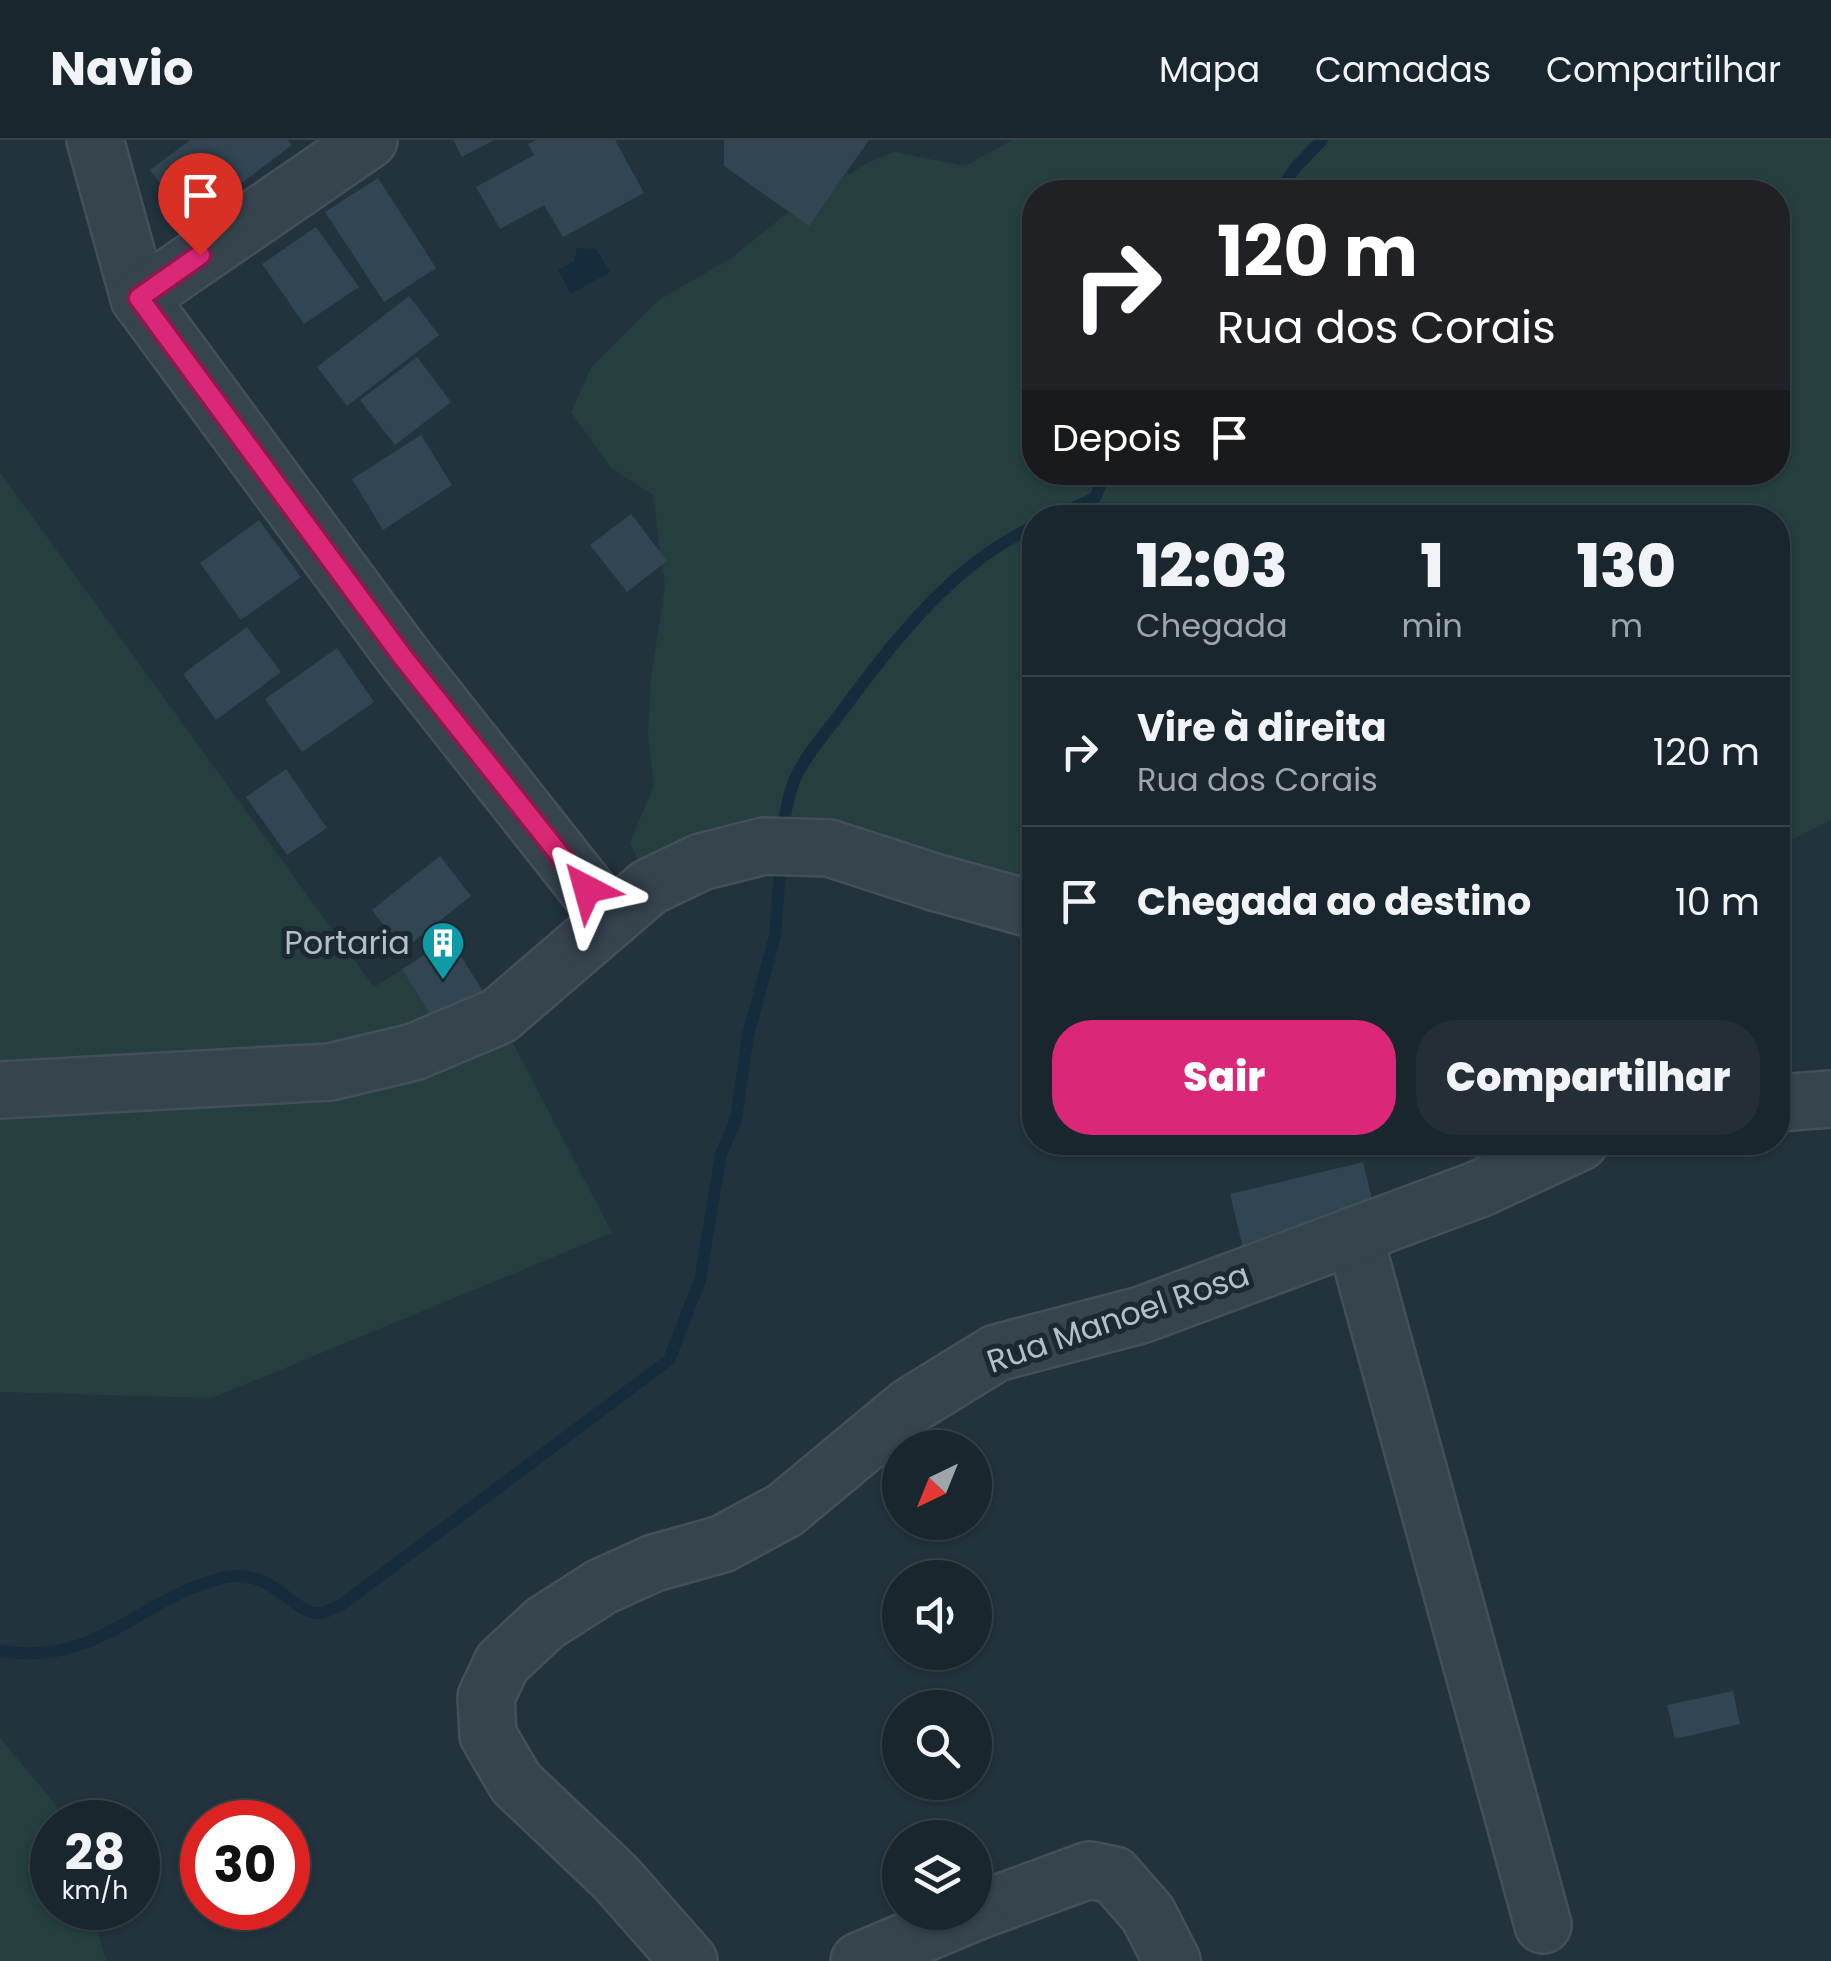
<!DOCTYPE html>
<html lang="pt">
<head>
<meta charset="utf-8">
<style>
  :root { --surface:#1a262e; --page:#232e36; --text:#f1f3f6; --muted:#9fa5aa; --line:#38434a; --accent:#db2777 }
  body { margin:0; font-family:Poppins,sans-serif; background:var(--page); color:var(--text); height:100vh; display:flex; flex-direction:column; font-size:38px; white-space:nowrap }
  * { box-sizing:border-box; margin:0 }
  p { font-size:32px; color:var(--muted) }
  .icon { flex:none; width:55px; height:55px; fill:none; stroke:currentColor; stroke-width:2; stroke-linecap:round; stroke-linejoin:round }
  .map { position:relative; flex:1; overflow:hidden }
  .panel { position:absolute; left:1022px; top:365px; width:768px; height:650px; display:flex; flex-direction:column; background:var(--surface); border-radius:40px; box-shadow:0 2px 8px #0004,0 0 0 2px var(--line) }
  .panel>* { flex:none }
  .top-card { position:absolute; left:1022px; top:40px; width:768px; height:305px; border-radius:40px; box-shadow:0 2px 8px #0004,0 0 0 2px var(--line); background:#202124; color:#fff; overflow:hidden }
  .needle { width:65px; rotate:223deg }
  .fabs { position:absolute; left:882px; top:1290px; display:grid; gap:20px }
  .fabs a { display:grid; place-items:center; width:110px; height:110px; border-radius:50%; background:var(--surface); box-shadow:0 2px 8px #0004,0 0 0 2px var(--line); font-size:50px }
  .speed { position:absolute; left:30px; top:1660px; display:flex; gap:20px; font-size:50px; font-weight:700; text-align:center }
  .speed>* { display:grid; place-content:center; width:130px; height:130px; border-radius:50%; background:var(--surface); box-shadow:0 2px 8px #0004,0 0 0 2px var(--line); line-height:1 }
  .speed small { font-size:25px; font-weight:400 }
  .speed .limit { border:15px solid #d22; background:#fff; color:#111 }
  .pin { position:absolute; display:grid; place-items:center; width:85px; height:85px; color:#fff; margin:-102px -42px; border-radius:50% 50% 50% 0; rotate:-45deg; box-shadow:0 0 10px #0007 }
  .pin .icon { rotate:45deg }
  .me { position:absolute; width:110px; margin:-55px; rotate:321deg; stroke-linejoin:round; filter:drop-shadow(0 0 8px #0008) }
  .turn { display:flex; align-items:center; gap:35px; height:210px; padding:0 30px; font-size:45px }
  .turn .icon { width:130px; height:130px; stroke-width:2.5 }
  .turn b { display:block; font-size:70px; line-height:85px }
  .then { display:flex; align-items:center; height:95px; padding:0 30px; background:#0003; gap:20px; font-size:38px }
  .eta { display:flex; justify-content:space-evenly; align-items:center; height:170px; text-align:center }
  .eta b { font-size:60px; font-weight:800; line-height:70px }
  .primary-button { display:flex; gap:20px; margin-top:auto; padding:20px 30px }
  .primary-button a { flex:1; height:115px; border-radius:40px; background:var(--accent); color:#fff; font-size:40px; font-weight:800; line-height:115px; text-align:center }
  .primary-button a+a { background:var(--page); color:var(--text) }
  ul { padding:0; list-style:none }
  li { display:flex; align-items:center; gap:30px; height:150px; padding:0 30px; border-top:2px solid var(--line) }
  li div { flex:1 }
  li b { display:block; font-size:38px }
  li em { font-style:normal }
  header { display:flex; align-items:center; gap:60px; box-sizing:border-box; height:140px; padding:0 50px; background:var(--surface); border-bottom:2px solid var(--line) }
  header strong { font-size:48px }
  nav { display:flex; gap:55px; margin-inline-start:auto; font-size:35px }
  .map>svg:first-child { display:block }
  .green { fill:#243f3e; fill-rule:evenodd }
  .water { fill:#152c3c }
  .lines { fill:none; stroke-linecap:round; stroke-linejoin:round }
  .stream { stroke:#152c3c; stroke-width:12 }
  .building { fill:#314552 }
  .minor-casing { stroke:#43505a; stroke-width:60 }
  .minor { stroke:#36444e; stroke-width:55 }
  .route-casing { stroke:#8e194d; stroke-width:25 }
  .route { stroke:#db2777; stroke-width:18 }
  .labels { text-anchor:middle; stroke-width:10; stroke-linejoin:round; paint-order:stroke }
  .poi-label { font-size:32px; fill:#b2bfc9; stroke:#1c2933; text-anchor:end }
  .street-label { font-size:32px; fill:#b2bfc9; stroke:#1c2933 }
</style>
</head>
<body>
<header>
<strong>Navio</strong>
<nav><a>Mapa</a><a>Camadas</a><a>Compartilhar</a></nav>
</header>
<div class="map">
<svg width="1831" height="1821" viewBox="0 0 1831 1821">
  <rect width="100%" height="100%" fill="#22333e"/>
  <!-- green -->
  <g class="green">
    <path d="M 1012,0 L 1831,0 L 1831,680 L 1778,707 L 1778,378 L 1035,378 L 1035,755 L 850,706 L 648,742 L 630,703 L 654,645 L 648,595 L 651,539 L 665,446 L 653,355 L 611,328 L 571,272 L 591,228 L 660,159 L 730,119 L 781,78 L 865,24 L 894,12 L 965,26 ZM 1035,52 L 1778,52 L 1778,332 L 1035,332 Z"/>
    <polygon points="0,332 374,847 450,799 499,876 612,1093 212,1258 0,1252"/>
    <polygon points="0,1598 56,1665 62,1682 52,1682 52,1768 91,1768 106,1821 0,1821"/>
  </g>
  <!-- water -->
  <polygon class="water" points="577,108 596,109 610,132 571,154 558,130 574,121"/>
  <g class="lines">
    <!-- stream -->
    <g class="stream">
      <polyline points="1279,52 1296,27 1322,0"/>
      <polyline points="1053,378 1095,358 1106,332"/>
      <path d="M 782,693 C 786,670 789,647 801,627 C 812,607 829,589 842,571 C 894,501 953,423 1035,386"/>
      <path d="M 0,1511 C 98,1527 136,1460 222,1438 C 272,1425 294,1476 320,1473 C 326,1473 335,1467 341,1465 L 669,1220 L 700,1140 L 721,1014 L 736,979 L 748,895 L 775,796 L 781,718"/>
    </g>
  </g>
  <!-- building -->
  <g class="building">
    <polygon points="190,0 288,0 292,5 190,82 150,30"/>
    <polygon points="453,0 494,0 462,17"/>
    <polygon points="536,0 615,0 644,53 563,97 544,65 500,89 476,47 534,15 528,4"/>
    <polygon points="724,0 869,0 809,86 724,26"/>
    <polygon points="378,38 436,128 384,162 325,72"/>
    <polygon points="316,87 359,147 304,184 262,124"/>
    <polygon points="409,156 439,195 347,266 317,227"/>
    <polygon points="417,217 451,262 395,305 360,260"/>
    <polygon points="421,295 452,345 383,390 352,339"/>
    <polygon points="631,374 667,421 627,452 590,405"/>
    <polygon points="259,380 301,437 241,480 200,423"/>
    <polygon points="247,487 281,532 216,580 183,534"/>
    <polygon points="337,508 374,562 302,612 265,559"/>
    <polygon points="286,629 327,688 287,715 246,657"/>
    <polygon points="440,716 471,756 403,810 372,770"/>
    <polygon points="450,799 484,853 436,883 402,829"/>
    <polygon points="1363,1022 1377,1079 1244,1112 1230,1054"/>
    <polygon points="1733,1551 1740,1584 1675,1599 1667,1565"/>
  </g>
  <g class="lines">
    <!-- minor casing -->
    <g class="minor-casing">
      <g id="minor">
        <polyline points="95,0 139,158 403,516 610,778"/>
        <polyline points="139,158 369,0"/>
        <polyline points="0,950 330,932 414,912 499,876 649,747 701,722 764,706 829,708 934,742 1035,770"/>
        <polyline points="1778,963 1831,959"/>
        <polyline points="1354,1095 1543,1785"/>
        <polyline points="975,1772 1089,1730 1114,1735 1148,1774 1172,1821"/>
        <polyline points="689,1821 616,1738 516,1643 488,1595 486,1557 502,1523 545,1483 601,1447 654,1423 722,1404 785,1370 910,1266 996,1213 1141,1175 1479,1049 1580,1002"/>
        <polyline points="859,1821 975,1772"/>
      </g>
    </g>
    <!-- minor -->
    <use href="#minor" class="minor"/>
  </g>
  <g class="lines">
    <!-- route casing -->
    <g class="route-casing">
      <polyline id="route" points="200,115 139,158 402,516 587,749"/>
    </g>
    <!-- route -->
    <use href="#route" class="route"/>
  </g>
  <!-- icons -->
  <defs>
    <g id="building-pin" transform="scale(2.25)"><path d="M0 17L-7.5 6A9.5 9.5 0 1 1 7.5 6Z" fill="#0f9aa8" stroke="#1c2933"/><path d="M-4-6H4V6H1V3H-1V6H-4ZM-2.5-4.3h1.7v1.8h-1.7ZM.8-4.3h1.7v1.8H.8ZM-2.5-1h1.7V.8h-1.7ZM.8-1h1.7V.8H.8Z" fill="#fff"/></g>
  </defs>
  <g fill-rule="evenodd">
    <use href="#building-pin" x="443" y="803"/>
  </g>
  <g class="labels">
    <!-- poi labels -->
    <g class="poi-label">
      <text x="410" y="814">Portaria</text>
    </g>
    <!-- street labels -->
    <g class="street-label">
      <text transform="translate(1118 1178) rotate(-19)" y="11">Rua Manoel Rosa</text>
    </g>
  </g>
</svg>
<div class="fabs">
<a><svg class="needle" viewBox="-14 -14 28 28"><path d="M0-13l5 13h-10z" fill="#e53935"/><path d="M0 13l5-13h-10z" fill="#9fa5aa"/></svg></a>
<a><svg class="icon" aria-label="sound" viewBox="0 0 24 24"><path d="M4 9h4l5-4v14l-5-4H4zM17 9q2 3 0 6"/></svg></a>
<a><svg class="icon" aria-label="search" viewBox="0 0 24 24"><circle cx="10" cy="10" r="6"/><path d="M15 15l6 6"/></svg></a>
<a><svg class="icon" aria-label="layers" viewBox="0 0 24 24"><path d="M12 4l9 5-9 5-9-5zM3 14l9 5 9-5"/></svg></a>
</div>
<div class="speed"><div>28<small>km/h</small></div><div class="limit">30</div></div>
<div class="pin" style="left:200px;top:115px;background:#d93025"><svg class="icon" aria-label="arrive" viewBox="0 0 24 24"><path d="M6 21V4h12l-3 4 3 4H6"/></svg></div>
<svg class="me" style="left:587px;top:749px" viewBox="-20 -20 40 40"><path d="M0-17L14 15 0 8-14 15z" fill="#db2777" stroke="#fff" stroke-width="4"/></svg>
<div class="top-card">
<div class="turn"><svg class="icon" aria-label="right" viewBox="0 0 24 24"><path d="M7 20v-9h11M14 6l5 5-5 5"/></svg><div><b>120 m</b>Rua dos Corais</div></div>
<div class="then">Depois<svg class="icon" aria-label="arrive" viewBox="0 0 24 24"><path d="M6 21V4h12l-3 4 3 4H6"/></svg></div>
</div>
<section class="panel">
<div class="eta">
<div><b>12:03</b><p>Chegada</p></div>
<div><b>1</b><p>min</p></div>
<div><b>130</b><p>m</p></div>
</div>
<ul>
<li><svg class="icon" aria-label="right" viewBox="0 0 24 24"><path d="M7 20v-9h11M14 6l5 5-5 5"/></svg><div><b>Vire à direita</b><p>Rua dos Corais</p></div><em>120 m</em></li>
<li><svg class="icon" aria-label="arrive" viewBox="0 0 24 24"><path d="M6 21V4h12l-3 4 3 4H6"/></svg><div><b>Chegada ao destino</b></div><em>10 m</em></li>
</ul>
<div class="primary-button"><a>Sair</a><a>Compartilhar</a></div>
</section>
</div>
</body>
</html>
